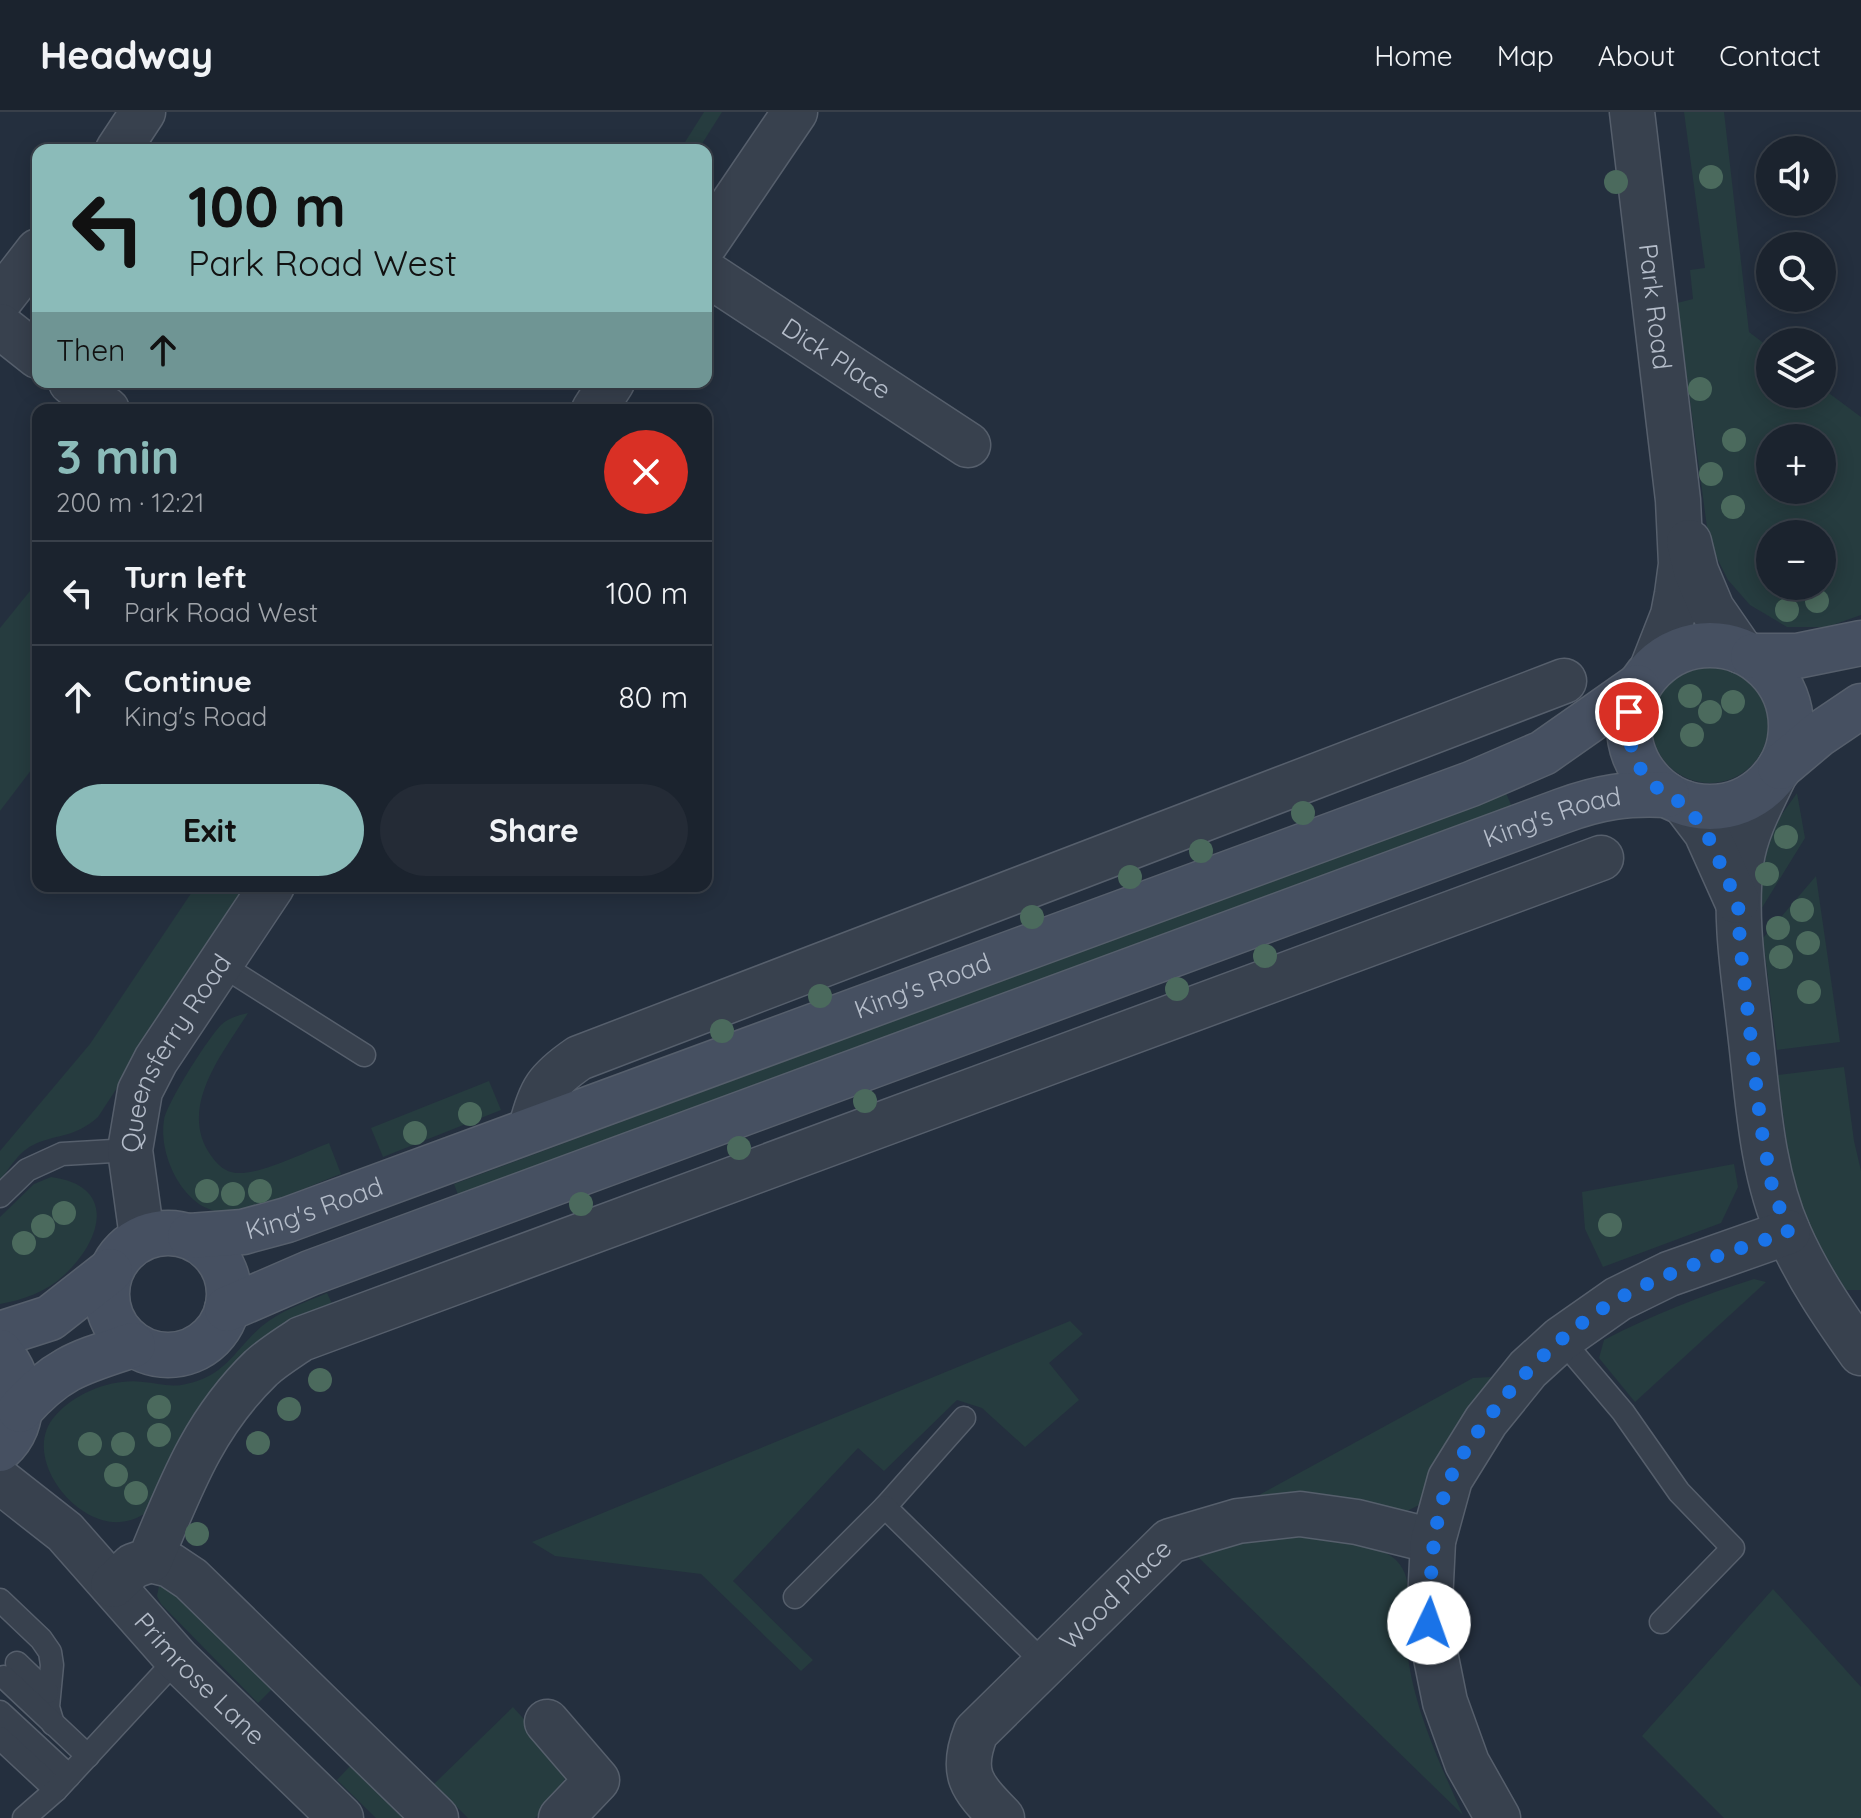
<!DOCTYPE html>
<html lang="en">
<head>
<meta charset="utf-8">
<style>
  :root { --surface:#1b232e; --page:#242b36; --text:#f1f3f6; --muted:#a0a4aa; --line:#39404a; --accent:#8bbbb9 }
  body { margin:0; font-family:Quicksand,sans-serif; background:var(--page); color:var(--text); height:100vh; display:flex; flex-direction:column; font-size:30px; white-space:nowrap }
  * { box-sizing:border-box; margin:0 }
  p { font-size:26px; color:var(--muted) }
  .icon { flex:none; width:44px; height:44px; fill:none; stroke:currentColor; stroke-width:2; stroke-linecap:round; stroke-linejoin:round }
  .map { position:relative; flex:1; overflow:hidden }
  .panel { position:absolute; left:32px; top:292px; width:680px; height:488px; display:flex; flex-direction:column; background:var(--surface); border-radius:16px; box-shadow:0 4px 20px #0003,0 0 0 2px var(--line) }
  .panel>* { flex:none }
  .top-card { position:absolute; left:32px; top:32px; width:680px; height:244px; border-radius:16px; box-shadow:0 4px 20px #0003,0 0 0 2px var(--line); background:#8bbbb9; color:#111; overflow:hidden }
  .buttons { position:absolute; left:1756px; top:24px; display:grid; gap:16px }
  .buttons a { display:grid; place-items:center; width:80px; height:80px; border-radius:50%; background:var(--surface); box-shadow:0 4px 20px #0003,0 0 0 2px var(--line); font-size:40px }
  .pin { position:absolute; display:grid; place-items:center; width:68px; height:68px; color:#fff; margin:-34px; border:4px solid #fff; border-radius:50%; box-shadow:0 2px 8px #0007 }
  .me { position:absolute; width:88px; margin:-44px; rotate:3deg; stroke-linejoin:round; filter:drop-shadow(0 0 6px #0008) }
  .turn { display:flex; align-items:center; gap:28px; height:168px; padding:0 24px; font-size:36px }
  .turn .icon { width:104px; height:104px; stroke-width:2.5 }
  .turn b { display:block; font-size:56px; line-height:68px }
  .then { display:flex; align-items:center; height:76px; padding:0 24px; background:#0003; gap:16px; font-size:30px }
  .round { display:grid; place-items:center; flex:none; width:84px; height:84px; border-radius:42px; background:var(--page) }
  .overview { display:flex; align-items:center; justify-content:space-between; height:136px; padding:0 24px }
  h1 { font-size:48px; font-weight:700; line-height:60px; color:var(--accent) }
  .primary-button { display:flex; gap:16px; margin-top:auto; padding:16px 24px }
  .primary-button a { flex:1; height:92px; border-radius:48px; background:var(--accent); color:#111; font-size:32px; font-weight:700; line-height:92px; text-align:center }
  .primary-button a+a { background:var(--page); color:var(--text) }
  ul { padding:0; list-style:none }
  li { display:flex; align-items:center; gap:24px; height:104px; padding:0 24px; border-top:2px solid var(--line) }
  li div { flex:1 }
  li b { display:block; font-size:30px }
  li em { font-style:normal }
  header { display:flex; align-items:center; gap:48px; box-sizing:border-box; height:112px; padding:0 40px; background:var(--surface); border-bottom:2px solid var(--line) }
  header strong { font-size:38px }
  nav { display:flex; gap:44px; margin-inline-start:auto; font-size:28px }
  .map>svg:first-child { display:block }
  .green { fill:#263c3f; fill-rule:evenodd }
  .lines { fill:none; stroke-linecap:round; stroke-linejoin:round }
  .service-casing { stroke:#565f6c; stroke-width:25 }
  .minor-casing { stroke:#565f6c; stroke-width:47 }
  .tertiary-casing { stroke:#565f6c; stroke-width:47 }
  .secondary-casing { stroke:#565f6c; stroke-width:47 }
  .service { stroke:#38414e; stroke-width:22 }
  .minor { stroke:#38414e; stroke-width:44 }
  .tertiary { stroke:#38414e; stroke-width:44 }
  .secondary { stroke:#465061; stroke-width:44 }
  .tree { fill:#4b6a5d }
  .route { stroke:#1a73e8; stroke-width:14; stroke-dasharray:0 25.2 }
  .labels { text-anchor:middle; stroke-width:6; stroke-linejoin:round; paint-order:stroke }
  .street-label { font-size:26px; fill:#b4bcc9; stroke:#1d2633 }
</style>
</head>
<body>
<header>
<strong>Headway</strong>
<nav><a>Home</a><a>Map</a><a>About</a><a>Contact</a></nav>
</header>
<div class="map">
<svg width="1861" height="1706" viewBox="0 0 1861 1706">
  <rect width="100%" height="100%" fill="#242f3e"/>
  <!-- green -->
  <g class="green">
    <polygon points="704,0 722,0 698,38 680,38"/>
    <path d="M 1684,0 L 1724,0 L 1749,220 L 1770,236 L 1770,282 L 1822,282 L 1822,276 L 1861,305 L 1861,503 L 1827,515 L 1787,515 L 1750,493 L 1728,468 L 1709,430 L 1677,191 L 1693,187 L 1690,158 L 1705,156 ZM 1770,326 L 1822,326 L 1822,378 L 1770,378 ZM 1770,422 L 1822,422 L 1822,474 L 1770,474 Z"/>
    <polygon points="30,479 38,514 38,649 0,699 0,516"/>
    <circle cx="1710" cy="613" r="58"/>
    <polygon points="1506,681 1512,695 460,1088 454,1072"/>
    <polygon points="1797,681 1805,726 1760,799 1755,760 1770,719"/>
    <polygon points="1816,764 1840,930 1777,938 1763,826"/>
    <path d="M 196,774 L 249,774 L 98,1005 C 74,1026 61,1021 35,1032 C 19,1039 10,1055 0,1069 L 0,1039 L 90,932 Z"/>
    <path d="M 248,901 C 223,941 176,997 212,1045 C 218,1053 225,1060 236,1061 C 261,1063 305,1040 329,1031 L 341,1062 C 311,1073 255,1100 224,1100 C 184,1099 158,1043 164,1008 C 168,989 207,928 221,913 C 228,906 239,903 248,901 Z"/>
    <polygon points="1844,955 1854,1029 1861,1059 1861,1178 1845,1178 1818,1137 1792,1069 1778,963"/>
    <polygon points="489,969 501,998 383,1045 371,1016"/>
    <polygon points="1734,1052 1738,1075 1721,1111 1603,1155 1585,1117 1582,1080"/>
    <path d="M 51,1065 C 119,1074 101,1130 63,1164 C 46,1180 23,1188 0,1192 L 0,1105 L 34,1072 Z"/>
    <path d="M 1754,1167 L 1766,1170 L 1635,1290 L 1599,1246 L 1604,1228 C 1652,1203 1703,1183 1754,1167 Z"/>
    <path d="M 327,1181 L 334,1196 L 158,1392 C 146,1401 136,1409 120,1410 C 74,1414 20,1343 55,1304 C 75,1281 112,1266 143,1270 C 157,1271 171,1276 186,1272 C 226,1264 235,1237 262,1214 C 280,1199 306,1190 327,1181 Z"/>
    <polygon points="1070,1209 1083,1222 1049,1251 1079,1288 1025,1335 982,1296 957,1288 884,1359 858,1336 733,1469 813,1548 801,1559 701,1462 555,1444 532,1430"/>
    <polygon points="1492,1265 1461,1311 1421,1392 1405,1400 1314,1385 1259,1383 1473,1266"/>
    <path d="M 1309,1421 C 1331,1424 1382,1433 1397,1449 C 1417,1471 1404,1500 1406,1527 C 1410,1588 1438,1648 1463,1703 L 1197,1444 L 1255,1427 Z"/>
    <polygon points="168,1471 277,1572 258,1591 161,1492 157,1484 159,1474"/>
    <polygon points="1773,1477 1861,1575 1861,1706 1724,1706 1642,1624"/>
    <path d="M 513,1595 L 567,1655 C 565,1677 551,1691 535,1706 L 468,1706 L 434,1672 Z"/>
    <polygon points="353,1651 409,1706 376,1706 337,1668"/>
  </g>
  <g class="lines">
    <!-- service casing -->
    <g class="service-casing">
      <g id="service">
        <polyline points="220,852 364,943"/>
        <polyline points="0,1084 27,1058 62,1042 130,1038"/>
        <polyline points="1561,1227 1623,1300 1679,1380 1733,1436 1661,1510"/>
        <polyline points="885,1395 964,1306"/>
        <polyline points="795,1485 885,1395 1045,1552"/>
        <polyline points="0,1488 41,1527 50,1540 52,1553 48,1595 53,1612"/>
        <polyline points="17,1551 47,1580"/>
        <polyline points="4,1565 88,1644"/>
        <polyline points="0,1600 69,1664"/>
        <polyline points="0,1626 56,1678"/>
        <polyline points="24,1706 56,1678 177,1547"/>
      </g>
    </g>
    <!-- minor casing -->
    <g class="minor-casing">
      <g id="minor">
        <path id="s1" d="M 1632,0 L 1678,388 L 1681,452 L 1677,482 L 1673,503 L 1653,554"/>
        <polyline points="118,38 143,0"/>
        <path id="s2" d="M 706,161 L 968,333"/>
        <polyline points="0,188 38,139"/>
        <polyline points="0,214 38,244"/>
        <polyline points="71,270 107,298"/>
        <polyline points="1689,430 1696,459 1712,497 1741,539"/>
        <path d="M 1773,666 C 1760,693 1745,721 1741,751 C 1734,807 1744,864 1750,920 C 1758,987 1761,1059 1789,1122 C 1808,1165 1834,1203 1861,1241"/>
        <polyline points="1684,691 1706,720 1737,789"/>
        <path d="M 531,1016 C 540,979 547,968 579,946 L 1564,569"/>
        <path id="s3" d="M 0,1369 L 65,1420 L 177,1547 L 341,1706"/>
        <polyline points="150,1448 170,1453 191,1467 436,1706"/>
        <path d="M 113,1473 L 133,1454 L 150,1448 C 180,1376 203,1312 261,1256 C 273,1245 288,1236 301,1227 L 1601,746"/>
        <polyline points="547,1610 597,1668 561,1706"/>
        <path id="s4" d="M 1002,1706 C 973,1676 959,1663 976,1620 L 1170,1429 L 1238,1409 L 1300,1402 L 1357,1410 L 1433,1429"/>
        <polyline points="1498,1706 1467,1651 1445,1590 1429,1511 1433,1429 1450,1367 1486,1309 1528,1257 1561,1227 1618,1187 1669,1162 1788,1120"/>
      </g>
    </g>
    <!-- tertiary casing -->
    <g class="tertiary-casing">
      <g id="tertiary">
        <polyline points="706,131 795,0"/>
        <polyline points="594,298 612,270"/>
        <path id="s5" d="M 142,1125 L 130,1038 L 140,979 L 156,948 L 272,774"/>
      </g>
    </g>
    <!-- secondary casing -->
    <g class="secondary-casing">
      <g id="secondary">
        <circle cx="1710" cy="614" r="81"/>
        <polyline points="1753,544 1797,544 1861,531"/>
        <polyline points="1780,655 1818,623 1861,594"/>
        <circle cx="168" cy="1182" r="61"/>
        <path id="s6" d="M 190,1124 L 243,1120 L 287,1108 L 1471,672 L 1543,641 L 1637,575"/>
        <path id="s7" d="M 227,1197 L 310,1161 L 1562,699 C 1600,685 1627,681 1667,683"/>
        <polyline points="0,1222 50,1206 110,1159"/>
        <path d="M 0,1240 C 23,1268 30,1310 0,1337"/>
        <path d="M 20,1298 C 58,1255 81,1250 133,1233"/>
      </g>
    </g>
    <!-- service -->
    <use href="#service" class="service"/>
    <!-- minor -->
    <use href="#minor" class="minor"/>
    <!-- tertiary -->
    <use href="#tertiary" class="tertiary"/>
    <!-- secondary -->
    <use href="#secondary" class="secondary"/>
  </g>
  <!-- trees -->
  <g class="tree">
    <circle cx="1711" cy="65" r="12"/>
    <circle cx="1616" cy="70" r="12"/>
    <circle cx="1700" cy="277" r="12"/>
    <circle cx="1734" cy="328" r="12"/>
    <circle cx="1711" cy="362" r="12"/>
    <circle cx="1733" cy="395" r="12"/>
    <circle cx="1817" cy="489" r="12"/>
    <circle cx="1787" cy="498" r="12"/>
    <circle cx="1690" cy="584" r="12"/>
    <circle cx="1733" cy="590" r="12"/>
    <circle cx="1710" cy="600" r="12"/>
    <circle cx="1692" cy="623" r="12"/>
    <circle cx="1303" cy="701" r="12"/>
    <circle cx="1786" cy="725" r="12"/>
    <circle cx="1201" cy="739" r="12"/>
    <circle cx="1767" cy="762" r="12"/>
    <circle cx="1130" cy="765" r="12"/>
    <circle cx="1802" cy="798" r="12"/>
    <circle cx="1032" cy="805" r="12"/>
    <circle cx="1778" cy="816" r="12"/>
    <circle cx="1808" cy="831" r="12"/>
    <circle cx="1265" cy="844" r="12"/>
    <circle cx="1781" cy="845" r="12"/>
    <circle cx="1177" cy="877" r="12"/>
    <circle cx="1809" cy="880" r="12"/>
    <circle cx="820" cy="884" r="12"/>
    <circle cx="722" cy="919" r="12"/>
    <circle cx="865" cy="989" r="12"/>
    <circle cx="470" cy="1002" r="12"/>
    <circle cx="415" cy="1021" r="12"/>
    <circle cx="739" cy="1036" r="12"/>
    <circle cx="207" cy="1079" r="12"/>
    <circle cx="260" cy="1079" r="12"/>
    <circle cx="233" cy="1082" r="12"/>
    <circle cx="581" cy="1092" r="12"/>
    <circle cx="64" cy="1101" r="12"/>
    <circle cx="1610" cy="1113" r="12"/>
    <circle cx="43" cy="1114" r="12"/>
    <circle cx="24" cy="1131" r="12"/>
    <circle cx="320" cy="1268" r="12"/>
    <circle cx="159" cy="1295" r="12"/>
    <circle cx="289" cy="1297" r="12"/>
    <circle cx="159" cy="1323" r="12"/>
    <circle cx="258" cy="1331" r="12"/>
    <circle cx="90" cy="1332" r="12"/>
    <circle cx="123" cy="1332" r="12"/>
    <circle cx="116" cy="1363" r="12"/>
    <circle cx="136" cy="1381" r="12"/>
    <circle cx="197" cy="1422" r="12"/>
  </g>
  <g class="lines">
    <!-- route -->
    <path class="route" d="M 1429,1511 C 1431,1462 1431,1413 1450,1367 C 1461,1341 1482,1313 1500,1291 C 1533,1250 1572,1214 1618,1187 C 1671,1157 1731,1140 1788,1120 L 1772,1074 L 1761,1015 L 1740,832 L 1738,791 L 1706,720 L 1684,691 L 1675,688 L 1653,673 L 1637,652 L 1629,627 L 1629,600"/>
  </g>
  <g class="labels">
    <!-- street labels -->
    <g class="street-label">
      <text dy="9" stroke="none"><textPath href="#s1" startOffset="196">Park Road</textPath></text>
      <text dy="9" stroke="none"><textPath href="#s2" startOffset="156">Dick Place</textPath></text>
      <text dy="9" stroke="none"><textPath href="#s7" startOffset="1414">King's Road</textPath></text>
      <text dy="9" stroke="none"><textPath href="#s6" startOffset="776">King's Road</textPath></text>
      <text dy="9" stroke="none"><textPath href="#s5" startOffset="196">Queensferry Road</textPath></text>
      <text dy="9" stroke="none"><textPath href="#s6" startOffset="128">King's Road</textPath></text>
      <text dy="9" stroke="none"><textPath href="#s4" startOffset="294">Wood Place</textPath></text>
      <text dy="9" stroke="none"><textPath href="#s3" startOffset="282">Primrose Lane</textPath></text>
    </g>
  </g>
</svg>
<div class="buttons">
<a><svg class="icon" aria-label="sound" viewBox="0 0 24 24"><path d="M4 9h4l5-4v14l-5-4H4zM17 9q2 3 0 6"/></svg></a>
<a><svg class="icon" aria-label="search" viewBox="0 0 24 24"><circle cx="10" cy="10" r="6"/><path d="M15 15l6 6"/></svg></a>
<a><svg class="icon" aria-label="layers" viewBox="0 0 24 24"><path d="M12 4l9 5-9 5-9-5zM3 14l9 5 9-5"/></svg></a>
<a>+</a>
<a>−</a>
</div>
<div class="pin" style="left:1629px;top:600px;background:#d93025"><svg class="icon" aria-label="arrive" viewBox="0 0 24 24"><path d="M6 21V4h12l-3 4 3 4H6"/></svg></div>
<svg class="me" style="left:1429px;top:1511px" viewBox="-20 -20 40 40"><circle r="19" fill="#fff"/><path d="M0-13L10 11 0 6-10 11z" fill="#1a73e8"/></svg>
<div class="top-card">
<div class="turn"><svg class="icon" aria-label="left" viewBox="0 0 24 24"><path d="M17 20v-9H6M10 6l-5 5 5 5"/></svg><div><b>100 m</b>Park Road West</div></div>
<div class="then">Then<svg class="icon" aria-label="ahead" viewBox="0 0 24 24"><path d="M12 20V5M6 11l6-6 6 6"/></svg></div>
</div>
<section class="panel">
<div class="overview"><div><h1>3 min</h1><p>200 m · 12:21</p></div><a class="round" style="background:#d93025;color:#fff"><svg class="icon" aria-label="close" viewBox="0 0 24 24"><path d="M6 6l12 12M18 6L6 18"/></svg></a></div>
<ul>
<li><svg class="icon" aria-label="left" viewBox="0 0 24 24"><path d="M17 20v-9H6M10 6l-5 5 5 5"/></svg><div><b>Turn left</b><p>Park Road West</p></div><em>100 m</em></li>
<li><svg class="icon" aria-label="ahead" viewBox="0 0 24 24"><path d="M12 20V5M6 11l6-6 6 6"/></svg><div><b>Continue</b><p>King's Road</p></div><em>80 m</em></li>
</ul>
<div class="primary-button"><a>Exit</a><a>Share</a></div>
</section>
</div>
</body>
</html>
